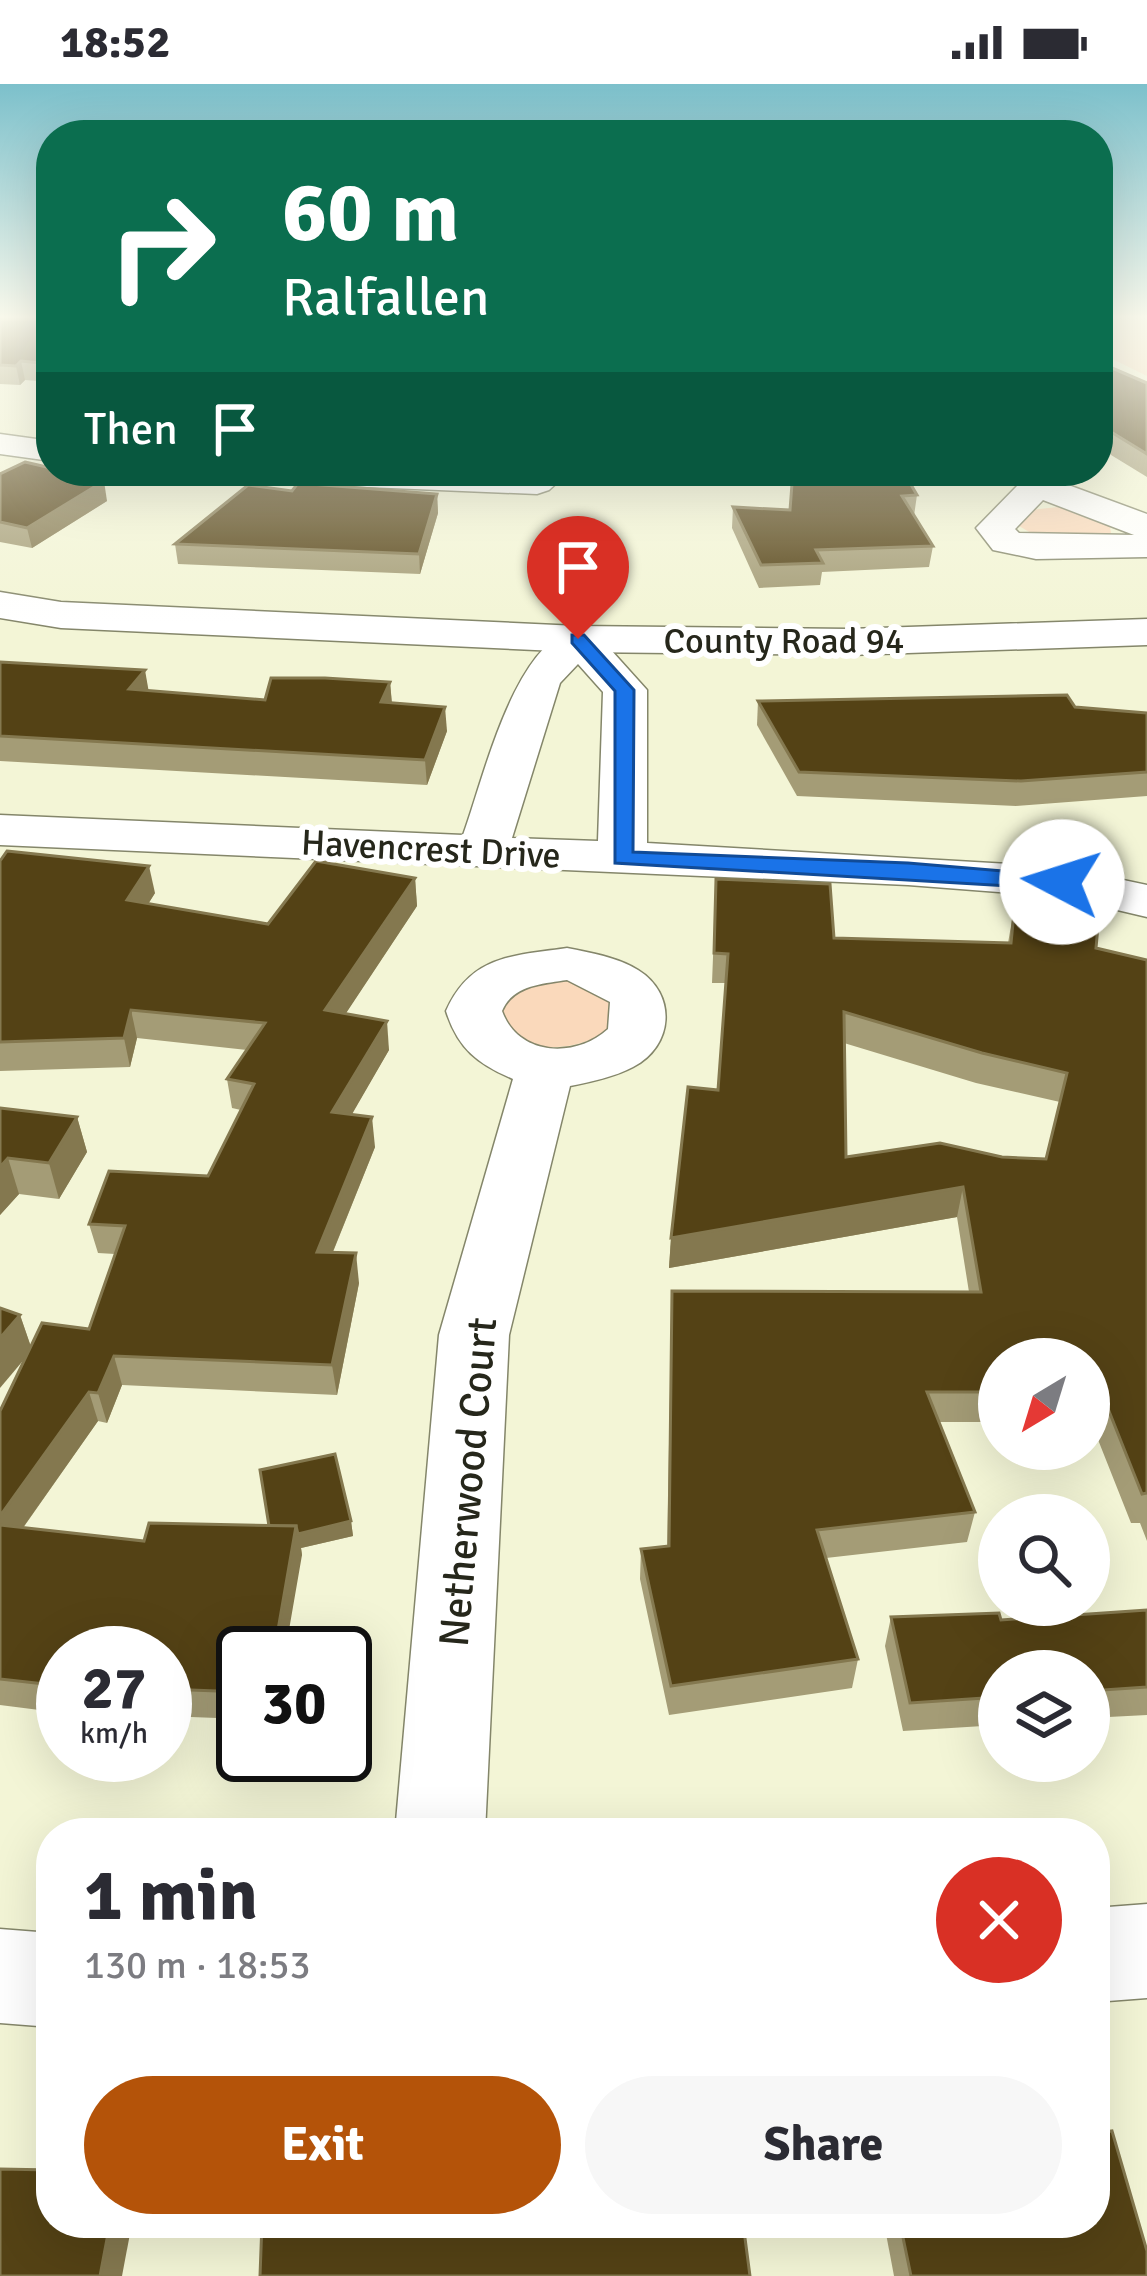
<!DOCTYPE html>
<html lang="en">
<head>
<meta charset="utf-8">
<style>
  :root { --surface:#fff; --page:#f7f7f7; --text:#2b2b33; --muted:#7c7c81; --accent:#b45309 }
  body { margin:0; font-family:Signika,sans-serif; background:var(--page); color:var(--text); height:100vh; display:flex; flex-direction:column; font-size:45px; white-space:nowrap }
  * { box-sizing:border-box; margin:0 }
  p { font-size:39px; color:var(--muted) }
  .icon { flex:none; width:66px; height:66px; fill:none; stroke:currentColor; stroke-width:2; stroke-linecap:round; stroke-linejoin:round }
  .map { position:relative; flex:1; overflow:hidden }
  .details { position:absolute; left:36px; top:1734px; width:1074px; height:420px; display:flex; flex-direction:column; background:var(--surface); border-radius:48px; box-shadow:0 12px 48px #0002 }
  .details>* { flex:none }
  .guide { position:absolute; left:36px; top:36px; width:1077px; height:366px; border-radius:48px; box-shadow:0 12px 48px #0002; background:#0b6e4f; color:#fff; overflow:hidden }
  .needle { width:78px; rotate:218deg }
  .fabs { position:absolute; left:978px; top:1254px; display:grid; gap:24px }
  .fabs a { display:grid; place-items:center; width:132px; height:132px; border-radius:50%; background:var(--surface); box-shadow:0 12px 48px #0002; font-size:60px }
  .speed { position:absolute; left:36px; top:1542px; display:flex; gap:24px; font-size:60px; font-weight:700; text-align:center }
  .speed>* { display:grid; place-content:center; width:156px; height:156px; border-radius:50%; background:var(--surface); box-shadow:0 12px 48px #0002; line-height:1 }
  .speed small { font-size:30px; font-weight:400 }
  .speed .limit { border:6px solid #111; border-radius:18px; background:#fff; color:#111 }
  .pin { position:absolute; display:grid; place-items:center; width:102px; height:102px; color:#fff; margin:-123px -51px; border-radius:50% 50% 50% 0; rotate:-45deg; box-shadow:0 0 12px #0007 }
  .pin .icon { rotate:45deg }
  .me { position:absolute; width:132px; margin:-66px; rotate:275deg; stroke-linejoin:round; filter:drop-shadow(0 0 9px #0008) }
  .turn { display:flex; align-items:center; gap:42px; height:252px; padding:0 48px; font-size:54px }
  .turn .icon { width:156px; height:156px; stroke-width:2.5 }
  .turn b { display:block; font-size:84px; line-height:102px }
  .then { display:flex; align-items:center; height:114px; padding:0 48px; background:#0003; gap:24px; font-size:45px }
  .round { display:grid; place-items:center; flex:none; width:126px; height:126px; border-radius:63px; background:var(--page) }
  .headline { display:flex; align-items:center; justify-content:space-between; height:204px; padding:0 48px }
  h1 { font-size:72px; font-weight:800; line-height:90px }
  .action { display:flex; gap:24px; margin-top:auto; padding:24px 48px }
  .action a { flex:1; height:138px; border-radius:72px; background:var(--accent); color:#fff; font-size:48px; font-weight:800; line-height:138px; text-align:center }
  .action a+a { background:var(--page); color:var(--text) }
  .status { display:flex; justify-content:space-between; align-items:center; height:84px; padding:0 60px; background:var(--surface); direction:ltr }
  .status svg { height:33px; fill:currentColor }
  .map>svg:first-child { display:block }
  .green { fill:#fad9bb }
  .lines { fill:none; stroke-linecap:round; stroke-linejoin:round }
  .minor-casing { stroke:#84866a; stroke-width:3 }
  .tertiary-casing { stroke:#84866a; stroke-width:3 }
  .minor { fill:#fff; fill-rule:evenodd }
  .tertiary { fill:#fff; fill-rule:evenodd }
  .wall { fill:#a49c76; fill-rule:evenodd }
  .shaded-wall { fill:#84784f }
  .building { fill:#544215; stroke:#84784f; stroke-width:3; fill-rule:evenodd }
  .route { fill:#1a73e8; stroke:#114b97; stroke-width:3 }
  .labels { text-anchor:middle; stroke-width:12; stroke-linejoin:round; paint-order:stroke }
  .far-street-label { font-size:36px; fill:#26271b; stroke:#fff }
  .street-label { font-size:42px; fill:#26271b; stroke:#fff }
</style>
</head>
<body>
<div class="status"><b>18:52</b><svg viewBox="0 0 49 12"><path d="M0 12V9h3v3zM5 12V6h3v6zM10 12V3h3v9zM15 12V0h3v12zM26 1h20v11H26zM47 4h2v5h-2z"/></svg></div>
<div class="map">
<svg width="1147" height="2192" viewBox="0 0 1147 2192">
  <rect width="100%" height="100%" fill="#f3f5d6"/>
  <!-- green -->
  <g class="green">
    <polygon points="1098,235 1147,235 1147,292 1098,268"/>
    <polygon points="1058,423 1109,437 1111,449 1105,454 1038,453 1019,442 1018,436 1031,426"/>
    <path d="M 512,887 L 613,901 L 615,940 C 586,965 553,967 517,959 L 485,909 Z"/>
  </g>
  <g class="lines">
    <!-- minor casing -->
    <g class="minor-casing">
      <g id="minor">
        <polygon points="0,350 51,357 51,377 0,370"/>
        <polygon points="205,387 570,387 549,406 537,410 222,397 210,394"/>
        <path d="M 1014,387 L 1048,387 L 1052,395 L 1147,430 L 1147,473 L 1036,475 L 993,466 L 976,444 L 1019,400 ZM 1043,416 L 1134,451 L 1019,449 L 1015,445 Z"/>
        <path d="M 578,543 L 593,546 L 647,606 L 647,759 L 1062,783 L 1147,801 L 1147,833 L 1062,813 L 908,801 L 0,761 L 0,731 L 463,751 C 484,694 513,559 578,543 ZM 578,580 L 603,608 L 598,757 L 512,754 L 560,599 Z"/>
        <path d="M 567,864 C 591,869 617,873 638,886 C 677,910 674,962 633,983 C 614,993 591,998 570,1002 L 509,1251 L 485,1749 L 395,1749 L 439,1251 L 513,995 C 478,980 458,965 446,927 C 471,871 512,872 567,864 ZM 567,896 L 610,918 L 608,945 C 575,975 518,972 502,927 C 513,901 542,900 567,896 Z"/>
        <polygon points="1147,1820 1147,1914 1095,1918 1095,1824"/>
        <polygon points="0,1845 51,1849 51,1943 0,1939"/>
      </g>
    </g>
    <!-- tertiary casing -->
    <g class="tertiary-casing">
      <polygon id="tertiary" points="0,508 61,518 578,542 849,545 1147,535 1147,561 849,571 578,568 61,544 0,534"/>
    </g>
    <!-- minor -->
    <use href="#minor" class="minor"/>
    <!-- tertiary -->
    <use href="#tertiary" class="tertiary"/>
  </g>
  <!-- wall -->
  <g class="wall">
    <polygon points="0,235 51,235 51,298 25,296 20,301 0,300"/>
    <polygon points="1098,278 1147,299 1147,393 1098,363"/>
    <polygon points="794,387 931,389 907,394 917,411 914,432 933,462 929,483 822,488 820,501 759,504 732,444 733,423 790,426"/>
    <polygon points="0,390 107,417 32,464 0,458"/>
    <polygon points="292,407 437,410 438,429 420,490 178,480 175,460"/>
    <polygon points="0,578 148,607 265,616 390,598 392,619 447,647 427,701 0,677"/>
    <polygon points="758,617 1075,623 1147,629 1147,712 1016,722 797,712 757,641"/>
    <polygon points="0,777 155,809 148,820 268,840 415,794 417,822 345,930 389,966 351,1031 375,1063 333,1168 359,1199 337,1311 122,1301 107,1339 98,1337 23,1444 144,1457 269,1442 351,1437 353,1452 301,1464 302,1471 243,1569 243,1635 165,1632 165,1569 63,1569 63,1629 0,1621 0,1327 26,1273 20,1231 31,1263 89,1245 115,1170 98,1169 89,1140 208,1092 241,1026 232,1024 227,995 247,966 137,954 130,983 0,987"/>
    <path d="M 716,795 L 834,854 L 1008,859 L 1015,819 L 1096,864 L 1147,876 L 1147,1457 L 1140,1439 L 1131,1439 L 1091,1338 L 1089,1338 L 1089,1275 L 999,1275 L 999,1338 L 939,1338 L 975,1428 L 967,1458 L 826,1474 L 858,1575 L 852,1604 L 669,1631 L 640,1495 L 641,1465 L 667,1462 L 672,1207 L 969,1208 L 957,1133 L 669,1184 L 671,1154 L 718,1006 L 725,899 L 712,899 ZM 844,959 L 976,999 L 1060,1018 L 1045,1075 L 846,1073 Z"/>
    <polygon points="0,1024 77,1033 87,1068 59,1115 19,1110 0,1131"/>
    <polygon points="1147,1526 1147,1631 1089,1634 1089,1587 999,1587 999,1641 903,1647 885,1562 891,1533 1001,1536"/>
    <polygon points="884,2139 1095,2139 1147,2192 894,2192"/>
  </g>
  <!-- shaded-wall -->
  <g class="shaded-wall">
    <polygon points="21,277 25,296 20,301 16,282"/>
    <polygon points="895,387 931,387 931,389 893,396"/>
    <polygon points="104,397 107,417 32,464 27,444"/>
    <polygon points="437,410 438,429 420,490 419,470"/>
    <polygon points="145,586 149,609 129,605"/>
    <polygon points="390,598 392,622 381,618"/>
    <polygon points="445,623 447,647 427,701 425,676"/>
    <polygon points="149,782 155,809 133,844 127,816"/>
    <polygon points="415,794 417,822 329,955 325,926"/>
    <polygon points="131,926 137,954 130,983 124,954"/>
    <polygon points="387,937 389,966 336,1058 332,1028"/>
    <polygon points="77,1033 87,1068 59,1115 49,1079"/>
    <polygon points="372,1033 375,1063 321,1197 317,1168"/>
    <polygon points="8,1074 19,1110 0,1131 0,1083"/>
    <polygon points="963,1103 957,1133 669,1184 671,1154"/>
    <polygon points="356,1169 359,1199 337,1311 332,1281"/>
    <polygon points="20,1231 32,1266 0,1304 0,1254"/>
    <polygon points="114,1272 122,1301 107,1339 98,1309"/>
    <polygon points="89,1308 98,1337 5,1469 0,1457 0,1432"/>
    <polygon points="351,1437 353,1452 301,1464 302,1471 285,1569 274,1569 296,1442"/>
    <polygon points="110,2139 132,2139 122,2192 100,2192"/>
  </g>
  <!-- building -->
  <g class="building">
    <polygon points="0,235 51,235 51,280 21,277 16,282 0,281"/>
    <polygon points="1098,278 1147,299 1147,370 1098,340"/>
    <polygon points="25,378 51,384 51,387 62,387 104,397 27,444 0,438 0,390"/>
    <polygon points="793,387 903,387 917,411 902,412 933,462 816,466 823,479 761,481 733,423 790,426"/>
    <polygon points="298,399 437,410 419,470 175,460 248,401 292,407"/>
    <polygon points="0,578 145,586 129,605 265,616 271,594 325,594 390,598 381,618 445,623 425,676 0,652"/>
    <polygon points="1067,611 1075,623 1147,629 1147,688 1021,697 799,688 758,617"/>
    <polygon points="7,767 149,782 127,816 268,840 316,777 415,794 325,926 387,937 332,1028 372,1033 317,1168 356,1169 332,1281 114,1272 98,1309 89,1308 0,1432 0,1327 42,1239 89,1245 125,1142 89,1140 109,1087 208,1092 254,1000 227,995 265,939 131,926 124,954 0,958 0,777"/>
    <path d="M 716,795 L 830,800 L 834,854 L 1011,859 L 1015,819 L 1099,831 L 1096,864 L 1147,876 L 1147,1409 L 1142,1410 L 1101,1307 L 1089,1307 L 1089,1275 L 999,1275 L 999,1308 L 927,1308 L 975,1428 L 817,1446 L 858,1575 L 671,1602 L 641,1465 L 669,1462 L 672,1207 L 981,1208 L 963,1103 L 671,1154 L 688,1003 L 718,1006 L 728,870 L 714,869 ZM 844,928 L 982,969 L 1067,989 L 1046,1075 L 1002,1073 L 940,1059 L 846,1073 Z"/>
    <polygon points="0,1024 77,1033 49,1079 8,1074 0,1083"/>
    <polygon points="0,1224 20,1231 0,1254"/>
    <polygon points="335,1370 351,1437 298,1450 296,1442 269,1442 260,1386"/>
    <polygon points="149,1439 296,1442 274,1569 243,1569 243,1608 165,1605 165,1569 63,1569 63,1602 0,1595 0,1441 144,1457"/>
    <polygon points="1147,1526 1147,1603 1089,1607 1089,1587 999,1587 999,1613 910,1619 891,1533 999,1529 1001,1536"/>
    <polygon points="1112,2047 1147,2167 1147,2192 911,2192 900,2139 1095,2139 1095,2049"/>
    <polygon points="0,2085 51,2086 51,2139 110,2139 100,2192 0,2192"/>
    <polygon points="262,2139 743,2139 750,2192 260,2192"/>
  </g>
  <!-- sky -->
  <linearGradient id="sky" x2="0" y2="1"><stop stop-color="#7cc0cb"/><stop offset="0.43" stop-color="#fafaed"/><stop offset="1" stop-color="#fafaed" stop-opacity="0"/></linearGradient>
  <rect width="1147" height="541" fill="url(#sky)"/>
  <!-- route -->
  <polygon class="route" points="572,551 584,551 634,606 633,768 908,779 1062,792 1073,798 1062,805 615,779 615,607 572,559"/>
  <g class="labels">
    <!-- far-street labels -->
    <g class="far-street-label">
      <text x="784" y="569">County Road 94</text>
      <text transform="translate(431 764) rotate(3)" y="13">Havencrest Drive</text>
    </g>
    <!-- street labels -->
    <g class="street-label">
      <text transform="translate(467 1398) rotate(-85)" y="15">Netherwood Court</text>
    </g>
  </g>
</svg>
<div class="fabs">
<a><svg class="needle" viewBox="-14 -14 28 28"><path d="M0-13l5 13h-10z" fill="#e53935"/><path d="M0 13l5-13h-10z" fill="#7c7c81"/></svg></a>
<a><svg class="icon" aria-label="search" viewBox="0 0 24 24"><circle cx="10" cy="10" r="6"/><path d="M15 15l6 6"/></svg></a>
<a><svg class="icon" aria-label="layers" viewBox="0 0 24 24"><path d="M12 4l9 5-9 5-9-5zM3 14l9 5 9-5"/></svg></a>
</div>
<div class="speed"><div>27<small>km/h</small></div><div class="limit">30</div></div>
<div class="pin" style="left:578px;top:555px;background:#d93025"><svg class="icon" aria-label="arrive" viewBox="0 0 24 24"><path d="M6 21V4h12l-3 4 3 4H6"/></svg></div>
<svg class="me" style="left:1062px;top:798px" viewBox="-20 -20 40 40"><circle r="19" fill="#fff"/><path d="M0-13L10 11 0 6-10 11z" fill="#1a73e8"/></svg>
<div class="guide">
<div class="turn"><svg class="icon" aria-label="right" viewBox="0 0 24 24"><path d="M7 20v-9h11M14 6l5 5-5 5"/></svg><div><b>60 m</b>Ralfallen</div></div>
<div class="then">Then<svg class="icon" aria-label="arrive" viewBox="0 0 24 24"><path d="M6 21V4h12l-3 4 3 4H6"/></svg></div>
</div>
<section class="details">
<div class="headline"><div><h1>1 min</h1><p>130 m · 18:53</p></div><a class="round" style="background:#d93025;color:#fff"><svg class="icon" aria-label="close" viewBox="0 0 24 24"><path d="M6 6l12 12M18 6L6 18"/></svg></a></div>
<div class="action"><a>Exit</a><a>Share</a></div>
</section>
</div>
</body>
</html>
